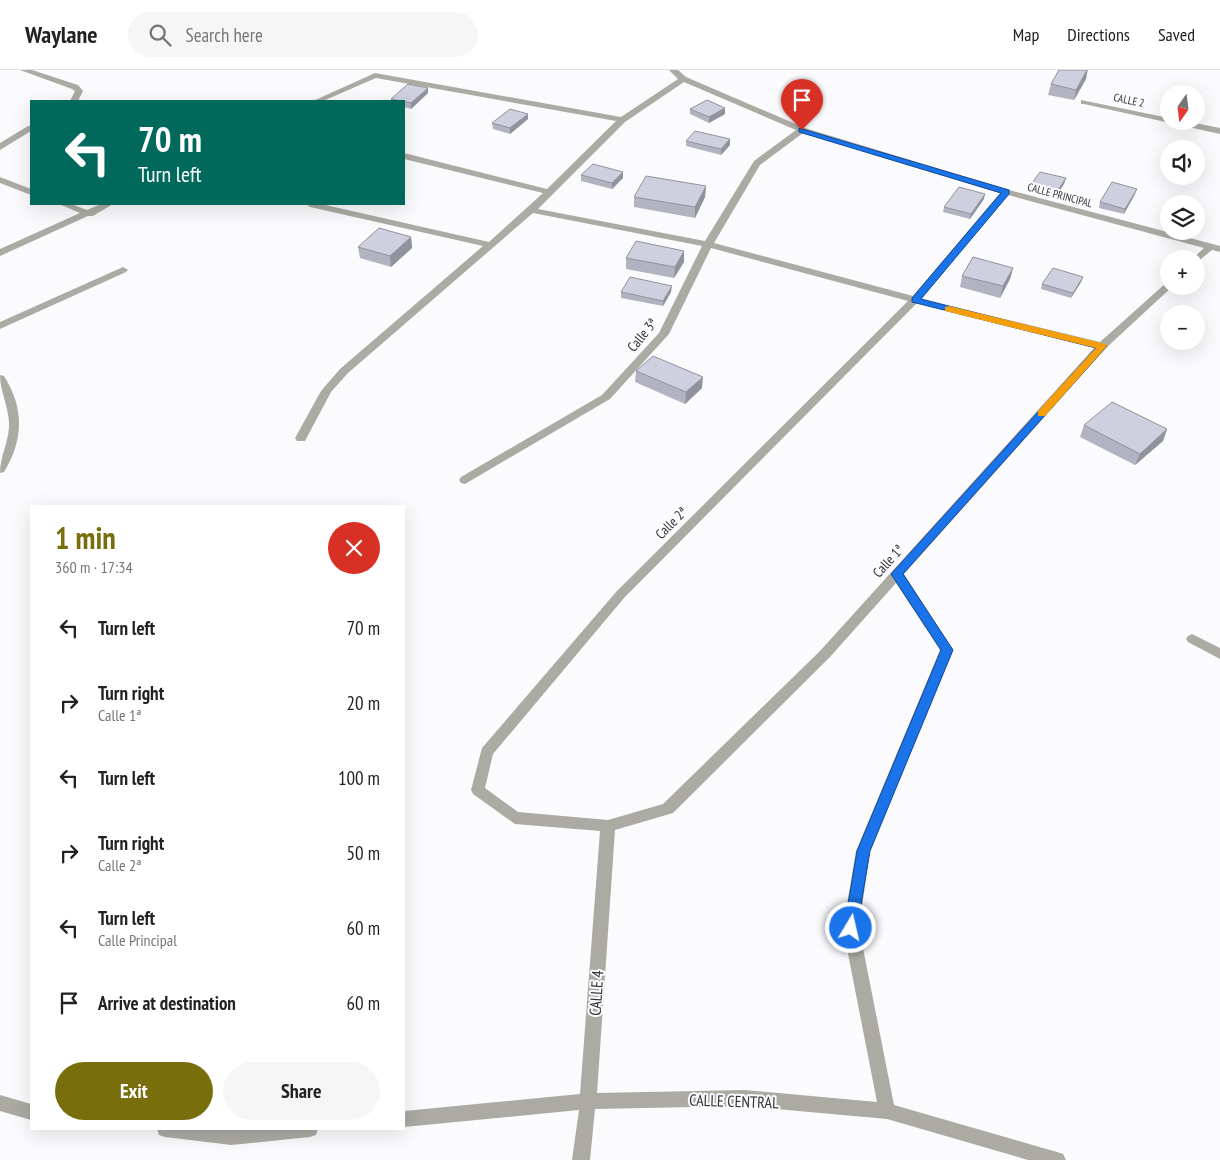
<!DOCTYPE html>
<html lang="en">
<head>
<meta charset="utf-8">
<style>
  :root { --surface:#fff; --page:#f6f6f6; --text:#222; --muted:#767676; --line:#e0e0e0; --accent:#796e0c }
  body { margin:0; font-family:"PT Sans Narrow",sans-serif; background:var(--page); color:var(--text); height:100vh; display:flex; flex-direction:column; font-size:19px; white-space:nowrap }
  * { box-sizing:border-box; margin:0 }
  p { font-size:16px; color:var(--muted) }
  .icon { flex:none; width:28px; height:28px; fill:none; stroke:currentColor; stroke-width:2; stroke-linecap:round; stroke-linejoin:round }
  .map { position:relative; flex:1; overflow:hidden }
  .details { position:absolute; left:30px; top:435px; width:375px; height:625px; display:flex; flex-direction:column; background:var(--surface); border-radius:0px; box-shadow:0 5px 20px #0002 }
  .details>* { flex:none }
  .guide { position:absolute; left:30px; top:30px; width:375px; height:105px; border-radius:0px; box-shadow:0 5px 20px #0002; background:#00695c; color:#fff; overflow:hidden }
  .needle { width:32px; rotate:194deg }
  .tools { position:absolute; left:1160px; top:15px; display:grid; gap:10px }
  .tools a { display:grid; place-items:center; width:45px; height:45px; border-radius:50%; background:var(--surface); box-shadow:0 5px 20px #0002; font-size:25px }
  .pin { position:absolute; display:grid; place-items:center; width:42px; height:42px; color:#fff; margin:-51px -21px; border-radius:50% 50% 50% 0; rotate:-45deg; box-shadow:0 0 5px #0007 }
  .pin .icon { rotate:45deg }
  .me { position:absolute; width:55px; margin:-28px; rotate:9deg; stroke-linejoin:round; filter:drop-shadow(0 0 4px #0008) }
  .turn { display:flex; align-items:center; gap:18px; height:105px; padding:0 25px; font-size:22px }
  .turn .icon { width:65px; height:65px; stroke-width:2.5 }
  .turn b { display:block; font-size:35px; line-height:42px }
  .round { display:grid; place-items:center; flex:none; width:52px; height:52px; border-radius:26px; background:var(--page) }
  .headline { display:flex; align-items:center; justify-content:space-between; height:85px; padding:0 25px }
  h1 { font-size:30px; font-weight:800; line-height:38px; color:var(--accent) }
  .cta { display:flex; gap:10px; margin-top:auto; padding:10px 25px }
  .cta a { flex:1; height:58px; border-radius:30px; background:var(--accent); color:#fff; font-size:20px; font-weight:800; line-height:58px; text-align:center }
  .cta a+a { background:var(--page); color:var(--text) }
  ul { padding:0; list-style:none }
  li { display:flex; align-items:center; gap:15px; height:75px; padding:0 25px }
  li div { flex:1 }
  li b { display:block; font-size:19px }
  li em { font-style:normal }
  header { display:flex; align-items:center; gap:30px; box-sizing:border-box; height:70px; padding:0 25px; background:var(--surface); border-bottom:1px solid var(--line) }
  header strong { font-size:24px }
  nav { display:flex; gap:28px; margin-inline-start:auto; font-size:18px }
  .search { width:350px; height:45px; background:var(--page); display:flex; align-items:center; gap:12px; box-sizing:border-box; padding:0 18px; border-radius:28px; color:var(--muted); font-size:19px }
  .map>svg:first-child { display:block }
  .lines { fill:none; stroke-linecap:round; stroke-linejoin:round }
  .service { fill:#abaaa3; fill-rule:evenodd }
  .minor { fill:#abaaa3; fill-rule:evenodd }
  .wall { fill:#b1b3c1 }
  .shaded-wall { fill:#90929d }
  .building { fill:#ced0e0; stroke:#90929d }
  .route { fill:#1a73e8; stroke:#114b97 }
  .slow { fill:#f59e0b }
  .labels { text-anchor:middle; stroke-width:4; stroke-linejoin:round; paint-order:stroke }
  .far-street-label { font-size:11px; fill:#34343b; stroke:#fbfbfe }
  .street-label { font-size:14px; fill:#34343b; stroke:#fbfbfe }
  .near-street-label { font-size:16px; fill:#34343b; stroke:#fbfbfe }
</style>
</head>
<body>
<header>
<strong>Waylane</strong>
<div class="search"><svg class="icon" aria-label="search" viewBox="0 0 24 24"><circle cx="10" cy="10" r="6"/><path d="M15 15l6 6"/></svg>Search here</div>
<nav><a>Map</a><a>Directions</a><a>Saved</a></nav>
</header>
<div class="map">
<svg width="1220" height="1090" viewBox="0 0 1220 1090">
  <rect width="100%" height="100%" fill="#fbfbfe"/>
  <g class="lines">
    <!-- service -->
    <polygon class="service" points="1192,564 1220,578 1220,589 1188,572 1186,569 1188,566"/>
    <!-- minor -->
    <g class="minor">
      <polygon points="20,0 32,0 78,15 83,21 78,31 70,31 75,21 72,19"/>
      <path d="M 669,0 L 678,0 L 686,7 L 805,58 L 1009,120 L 1220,176 L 1220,182 L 1212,180 L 1196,193 L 1196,189 L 1192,189 L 1204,178 L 1008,125 L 921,229 L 1100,272 L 1166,213 L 1169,212 L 1169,216 L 1173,216 L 1106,278 L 904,504 L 953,580 L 870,781 L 859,858 L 894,1035 L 1057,1082 L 1063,1084 L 1066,1090 L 1028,1090 L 887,1049 L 744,1036 L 595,1039 L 590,1090 L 572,1090 L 579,1040 L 404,1057 L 404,1041 L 580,1024 L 600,761 L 515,754 L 473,724 L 471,720 L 482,678 L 616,522 L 908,231 L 711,178 L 669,264 L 610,329 L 465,414 L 461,413 L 459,410 L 461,407 L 602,325 L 659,263 L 702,176 L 533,143 L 348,303 L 331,322 L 305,371 L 297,371 L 295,368 L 321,321 L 340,299 L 483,176 L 310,137 L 306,134 L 321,134 L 489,172 L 543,123 L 404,89 L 404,83 L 547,119 L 616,51 L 376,8 L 323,31 L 313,31 L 375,3 L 621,47 L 678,9 ZM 684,12 L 796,60 L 754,91 L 705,171 L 538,139 L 625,52 ZM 803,63 L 1000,123 L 913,226 L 714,173 L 760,95 ZM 917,233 L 1095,277 L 820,581 L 663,734 L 608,750 L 518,742 L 485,718 L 493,684 L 624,528 ZM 896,513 L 940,580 L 856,781 L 843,858 L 877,1032 L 744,1020 L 597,1023 L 615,760 L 673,743 L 830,587 Z"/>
      <polygon points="1081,30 1169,48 1169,51 1185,51 1220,58 1220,64 1084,34 1081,34"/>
      <polygon points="28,56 31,56 31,61 0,80 0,73"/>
      <polygon points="0,107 31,119 31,125 0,113"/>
      <polygon points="59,134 71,134 87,140 101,134 113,134 93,146 88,146 0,186 0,179 80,143"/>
      <polygon points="123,197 128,200 126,202 0,259 0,252"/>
      <path d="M 0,305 L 4,306 C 24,338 24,369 4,402 L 0,403 C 0,385 10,370 9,352 C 8,335 0,321 0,305 Z"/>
      <polygon points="0,1025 31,1034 31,1050 0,1041"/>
      <polygon points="157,1059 318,1059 316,1065 310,1067 231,1075 165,1067 159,1065"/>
    </g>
  </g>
  <!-- wall -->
  <g class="wall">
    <polygon points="1059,0 1088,0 1086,9 1074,30 1048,25 1051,14"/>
    <polygon points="428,23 411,39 404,37 404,31 391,31 391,29"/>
    <polygon points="725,38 725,44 709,53 690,44 690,39"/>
    <polygon points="528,49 510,64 493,59 492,53"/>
    <polygon points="730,69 730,75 721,85 686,76 686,71"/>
    <polygon points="581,105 623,108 612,119 581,111"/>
    <polygon points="1066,108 1064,114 1057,125 1031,119 1032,113"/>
    <polygon points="706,116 705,127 695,148 634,137 634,127"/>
    <polygon points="1135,124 1124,144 1099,138 1100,132"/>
    <polygon points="984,129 970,149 943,142 944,137"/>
    <polygon points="411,167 412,178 391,197 360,188 358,177"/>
    <polygon points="626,188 684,192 674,208 626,199"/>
    <polygon points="1013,198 1010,209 1000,228 960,217 962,206"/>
    <polygon points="1083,207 1081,212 1071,228 1041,219 1042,214"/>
    <polygon points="621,222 671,222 663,236 621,228"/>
    <polygon points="636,301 702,318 685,334 635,312"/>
    <polygon points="1084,355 1167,359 1163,371 1135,395 1080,367"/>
  </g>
  <!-- shaded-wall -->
  <g class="shaded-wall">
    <polygon points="1087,0 1086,9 1074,30 1076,20"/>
    <polygon points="428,18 428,23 411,39 411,33"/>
    <polygon points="725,38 725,44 709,53 709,47"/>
    <polygon points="528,44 528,49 510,64 510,58"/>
    <polygon points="730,69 730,75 721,85 721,79"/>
    <polygon points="623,102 623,108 612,119 612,113"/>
    <polygon points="1066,108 1064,114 1057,125 1058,120"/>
    <polygon points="706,116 705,127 695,148 695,137"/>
    <polygon points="1137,119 1135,124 1124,144 1125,139"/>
    <polygon points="985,124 984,129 970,149 971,144"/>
    <polygon points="411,167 412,178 391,197 390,186"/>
    <polygon points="684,181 684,192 674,208 675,197"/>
    <polygon points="1013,198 1010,209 1000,228 1003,216"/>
    <polygon points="1083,207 1081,212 1071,228 1073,223"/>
    <polygon points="672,216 671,222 663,236 663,231"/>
    <polygon points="703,307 702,318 685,334 686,322"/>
    <polygon points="1167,359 1163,371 1135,395 1140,384"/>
  </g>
  <!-- building -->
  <g class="building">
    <polygon points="1059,0 1087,0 1076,20 1051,14"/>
    <polygon points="408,14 428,18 411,33 391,29"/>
    <polygon points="707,30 725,38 709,47 690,39"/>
    <polygon points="510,39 528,44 510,58 492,53"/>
    <polygon points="695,61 730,69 721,79 686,71"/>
    <polygon points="593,94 623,102 612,113 581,105"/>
    <polygon points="1040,102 1066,108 1058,120 1032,113"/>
    <polygon points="646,106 706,116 695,137 634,127"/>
    <polygon points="1112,112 1137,119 1125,139 1100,132"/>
    <polygon points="959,117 985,124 971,144 944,137"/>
    <polygon points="379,158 411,167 390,186 358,177"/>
    <polygon points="636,171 684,181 675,197 626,188"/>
    <polygon points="973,187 1013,198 1003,216 962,206"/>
    <polygon points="1053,198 1083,207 1073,223 1042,214"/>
    <polygon points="630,207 672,216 663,231 621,222"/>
    <polygon points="653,286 703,307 686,322 636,301"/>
    <polygon points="1112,332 1167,359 1140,384 1084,355"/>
  </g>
  <!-- route -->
  <polygon class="route" points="799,58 1009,120 1009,124 921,229 1107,276 903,504 953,580 870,781 857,858 855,862 851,864 846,862 844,858 857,781 941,580 891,504 1096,278 912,232 912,228 1001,123 799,62"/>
  <!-- slow -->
  <polygon class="slow" points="949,236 1105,274 1107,276 1045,346 1038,346 1038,341 1096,278 945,241 945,237"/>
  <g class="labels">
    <!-- far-street labels -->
    <g class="far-street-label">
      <text transform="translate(1129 30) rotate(12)" y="4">CALLE 2</text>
      <text transform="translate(1060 125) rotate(15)" y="4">CALLE PRINCIPAL</text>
    </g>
    <!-- street labels -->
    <g class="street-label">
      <text transform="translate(642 265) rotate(-51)" y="5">Calle 3ª</text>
      <text transform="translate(671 453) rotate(-45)" y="5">Calle 2ª</text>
      <text transform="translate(888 491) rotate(-48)" y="5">Calle 1ª</text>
    </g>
    <!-- near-street labels -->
    <g class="near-street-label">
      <text transform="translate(596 923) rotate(-86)" y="6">CALLE 4</text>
      <text transform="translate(734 1031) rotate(2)" y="6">CALLE CENTRAL</text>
    </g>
  </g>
</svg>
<div class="tools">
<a><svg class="needle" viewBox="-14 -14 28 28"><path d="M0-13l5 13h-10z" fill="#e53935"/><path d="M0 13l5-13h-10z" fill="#767676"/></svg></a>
<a><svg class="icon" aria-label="sound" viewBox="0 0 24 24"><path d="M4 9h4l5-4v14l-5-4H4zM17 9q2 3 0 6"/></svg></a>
<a><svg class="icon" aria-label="layers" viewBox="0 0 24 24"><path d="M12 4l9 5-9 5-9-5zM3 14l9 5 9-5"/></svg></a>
<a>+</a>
<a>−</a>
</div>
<div class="pin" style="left:802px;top:60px;background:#d93025"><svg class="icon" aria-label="arrive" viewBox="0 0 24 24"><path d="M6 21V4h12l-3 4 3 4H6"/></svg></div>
<svg class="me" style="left:851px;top:858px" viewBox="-20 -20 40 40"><circle r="17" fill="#1a73e8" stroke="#fff" stroke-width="3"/><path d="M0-11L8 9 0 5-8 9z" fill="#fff"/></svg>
<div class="guide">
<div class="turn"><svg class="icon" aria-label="left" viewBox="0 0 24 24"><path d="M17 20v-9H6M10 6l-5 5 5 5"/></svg><div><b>70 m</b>Turn left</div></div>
</div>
<section class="details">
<div class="headline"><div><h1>1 min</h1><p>360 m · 17:34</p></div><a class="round" style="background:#d93025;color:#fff"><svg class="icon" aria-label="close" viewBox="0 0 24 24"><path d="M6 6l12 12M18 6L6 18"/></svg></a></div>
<ul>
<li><svg class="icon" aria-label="left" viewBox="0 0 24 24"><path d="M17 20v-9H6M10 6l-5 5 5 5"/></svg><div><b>Turn left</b></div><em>70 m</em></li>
<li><svg class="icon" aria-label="right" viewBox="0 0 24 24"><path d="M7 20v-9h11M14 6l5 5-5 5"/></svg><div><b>Turn right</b><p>Calle 1ª</p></div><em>20 m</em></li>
<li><svg class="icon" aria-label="left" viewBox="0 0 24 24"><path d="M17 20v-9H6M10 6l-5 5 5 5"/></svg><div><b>Turn left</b></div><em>100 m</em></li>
<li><svg class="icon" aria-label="right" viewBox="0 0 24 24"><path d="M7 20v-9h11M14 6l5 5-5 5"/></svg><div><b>Turn right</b><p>Calle 2ª</p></div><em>50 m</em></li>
<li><svg class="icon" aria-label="left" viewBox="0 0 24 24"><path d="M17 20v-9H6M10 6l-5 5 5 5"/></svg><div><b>Turn left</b><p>Calle Principal</p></div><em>60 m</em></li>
<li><svg class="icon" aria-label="arrive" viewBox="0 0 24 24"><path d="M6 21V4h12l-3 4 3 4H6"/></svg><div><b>Arrive at destination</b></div><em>60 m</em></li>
</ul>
<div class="cta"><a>Exit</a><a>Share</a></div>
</section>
</div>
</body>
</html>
